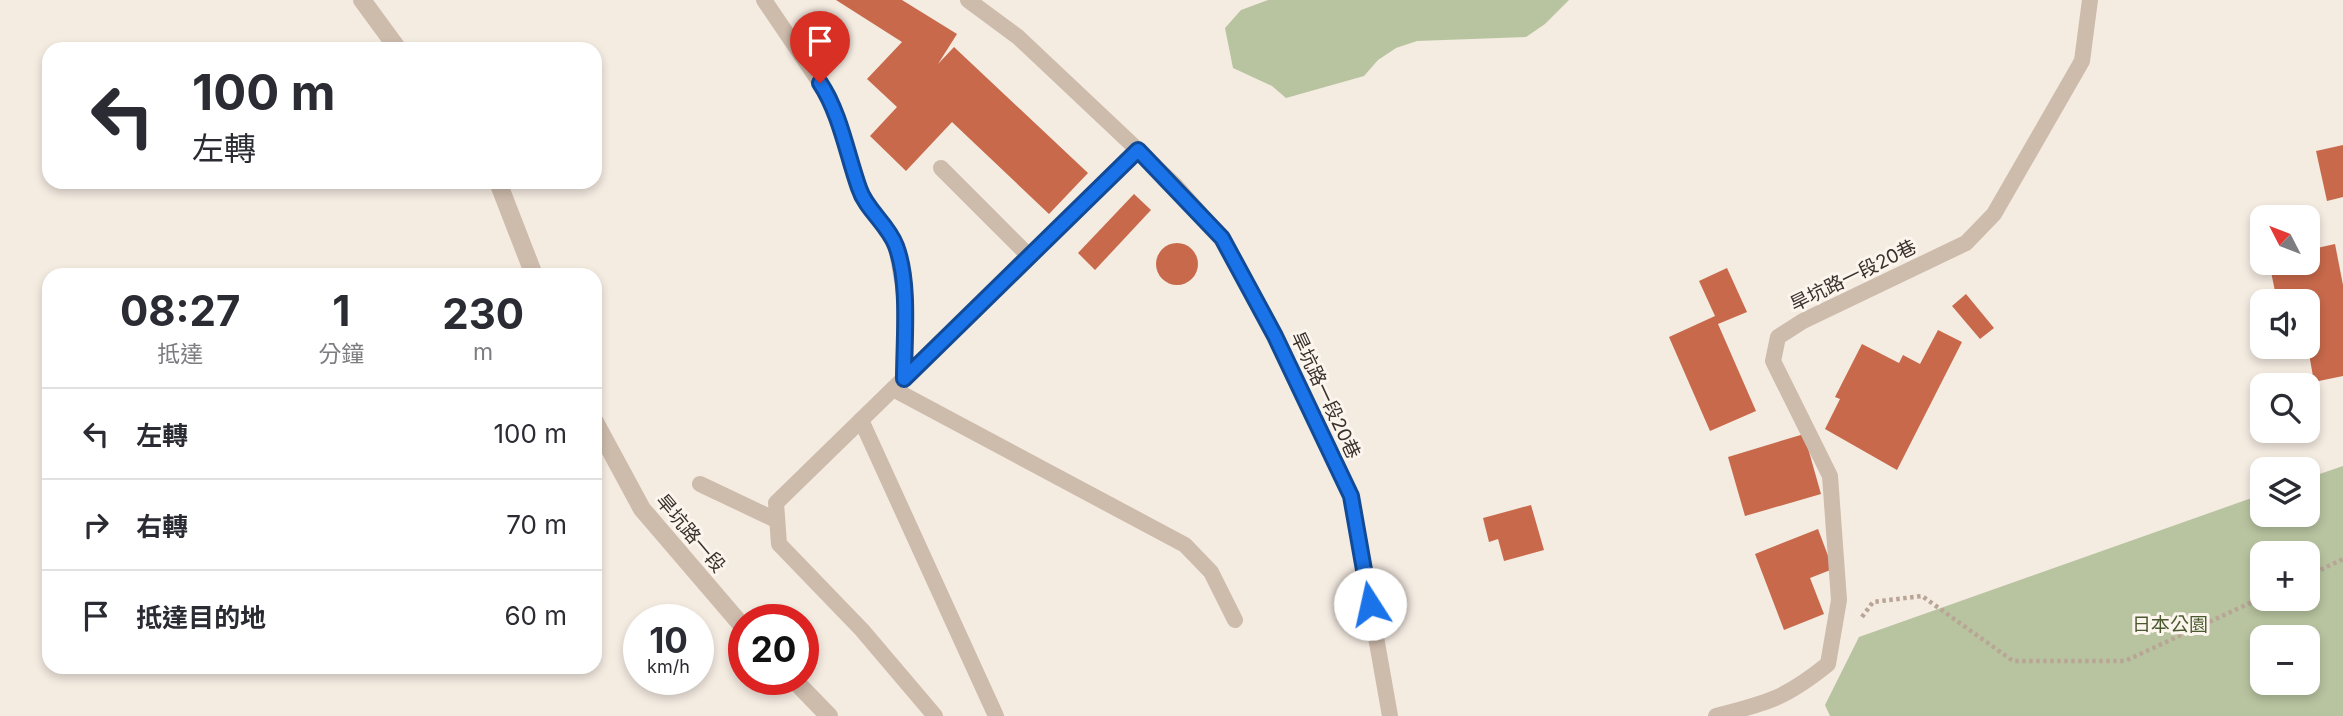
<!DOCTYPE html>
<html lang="zh-TW">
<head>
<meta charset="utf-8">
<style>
  :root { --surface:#fff; --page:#f7f7f7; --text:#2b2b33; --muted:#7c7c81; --line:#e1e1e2 }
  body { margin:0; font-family:Inter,"Noto Sans TC",sans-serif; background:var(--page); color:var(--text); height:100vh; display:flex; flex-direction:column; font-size:26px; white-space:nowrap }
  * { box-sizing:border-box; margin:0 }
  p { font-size:23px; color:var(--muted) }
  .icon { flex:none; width:38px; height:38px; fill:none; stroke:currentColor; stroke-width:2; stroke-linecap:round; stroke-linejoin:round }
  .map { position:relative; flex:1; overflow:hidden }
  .drawer { position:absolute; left:42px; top:268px; width:560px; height:406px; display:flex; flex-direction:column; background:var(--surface); border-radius:21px; box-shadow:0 4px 10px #0003 }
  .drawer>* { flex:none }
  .guide { position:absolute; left:42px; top:42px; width:560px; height:147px; border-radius:21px; box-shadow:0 4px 10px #0003; background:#fff; color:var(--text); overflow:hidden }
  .needle { width:46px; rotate:312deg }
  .controls { position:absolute; left:2250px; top:205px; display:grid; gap:14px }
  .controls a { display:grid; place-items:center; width:70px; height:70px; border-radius:14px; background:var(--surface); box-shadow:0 4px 10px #0003; font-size:35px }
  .speed { position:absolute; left:623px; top:604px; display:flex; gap:14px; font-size:35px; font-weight:700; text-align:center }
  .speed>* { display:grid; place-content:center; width:91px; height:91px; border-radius:50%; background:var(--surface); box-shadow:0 4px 10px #0003; line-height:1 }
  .speed small { font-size:18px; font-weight:400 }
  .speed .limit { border:10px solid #d22; background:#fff; color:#111 }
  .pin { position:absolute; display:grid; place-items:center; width:60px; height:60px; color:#fff; margin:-72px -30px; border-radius:50% 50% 50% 0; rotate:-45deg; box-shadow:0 0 7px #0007 }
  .pin .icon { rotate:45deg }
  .me { position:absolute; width:77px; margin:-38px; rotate:350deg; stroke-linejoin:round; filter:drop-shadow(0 0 5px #0008) }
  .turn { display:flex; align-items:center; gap:24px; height:147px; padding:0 35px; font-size:32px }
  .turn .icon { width:91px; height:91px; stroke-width:2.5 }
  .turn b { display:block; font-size:49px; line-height:60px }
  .eta { display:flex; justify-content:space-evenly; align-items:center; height:119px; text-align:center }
  .eta b { font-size:42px; font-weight:700; line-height:49px }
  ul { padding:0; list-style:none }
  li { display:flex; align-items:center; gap:21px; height:91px; padding:0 35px; border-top:2px solid var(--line) }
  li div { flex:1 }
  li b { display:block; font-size:26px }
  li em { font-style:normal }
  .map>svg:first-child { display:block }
  .green { fill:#b8c4a0; fill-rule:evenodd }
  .building { fill:#c8694b }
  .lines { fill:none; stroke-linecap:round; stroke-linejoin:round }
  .path { stroke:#b9a596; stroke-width:4.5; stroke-dasharray:3.5 3.5; stroke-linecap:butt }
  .service { stroke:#cdbbac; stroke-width:16 }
  .tertiary { stroke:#cdbbac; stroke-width:18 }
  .route-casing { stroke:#114b97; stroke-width:18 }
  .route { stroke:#1a73e8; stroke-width:12 }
  .labels { text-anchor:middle; stroke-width:6; stroke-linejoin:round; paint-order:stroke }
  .street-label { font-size:19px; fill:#3b302b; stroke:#fbf5ee }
  .park-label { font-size:19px; fill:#4a5a2e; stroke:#fbf5ee }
</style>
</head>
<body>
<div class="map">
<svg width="2343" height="716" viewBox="0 0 2343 716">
  <rect width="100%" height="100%" fill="#f4ebe1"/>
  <!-- green -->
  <g class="green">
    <polygon points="1268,0 1569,0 1545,24 1526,37 1417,41 1396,48 1378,60 1364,76 1286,98 1272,86 1233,68 1225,28 1241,10"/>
    <path d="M 2343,466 L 2343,716 L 1830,716 L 1825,705 L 1859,637 L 2263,494 L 2263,514 L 2308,514 L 2308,478 ZM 2263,553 L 2308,553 L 2308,598 L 2263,598 ZM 2263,637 L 2308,637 L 2308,682 L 2263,682 Z"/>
  </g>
  <!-- building -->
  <g class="building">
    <polygon points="836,0 902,0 957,34 938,64 954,47 1088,173 1049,214 952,122 906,171 870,136 897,107 867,79 902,42"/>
    <polygon points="2343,145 2343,197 2327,201 2316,151"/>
    <polygon points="1134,194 1151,210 1095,270 1078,253"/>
    <circle cx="1177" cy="264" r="21"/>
    <polygon points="2335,244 2343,285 2343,376 2314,382 2308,348 2295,353 2292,346 2308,346 2308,301 2277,301 2269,262 2308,262 2308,250"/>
    <polygon points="1727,268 1747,312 1718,324 1756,411 1710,431 1669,337 1715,316 1699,281"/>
    <polygon points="1966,294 1994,328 1980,339 1952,306"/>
    <polygon points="1938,330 1962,342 1897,470 1825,429 1840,399 1835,397 1862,344 1899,363 1903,355 1920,364"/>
    <polygon points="1804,434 1821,494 1745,516 1728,457"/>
    <polygon points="1531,505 1544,550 1504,561 1498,539 1489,542 1483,518"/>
    <polygon points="1818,529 1833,569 1810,578 1824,614 1784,630 1755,554"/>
  </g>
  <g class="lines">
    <!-- path -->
    <g class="path">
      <polyline points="2308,576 2343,559"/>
      <polyline points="1862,617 1873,602 1922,596 2013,661 2125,661 2263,597"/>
    </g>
    <!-- service -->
    <g class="service">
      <polyline points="764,0 829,96 863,198 896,245 905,298 904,378"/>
      <polyline points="968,0 1018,37 1175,185 1222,238 1275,336 1351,496 1390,716"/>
      <polyline points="941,168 1029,256"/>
      <polyline points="893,389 1185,545 1211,572 1235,620"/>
      <polyline points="861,420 996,716"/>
      <polyline points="700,484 776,520"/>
      <polyline points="935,716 862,630 779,544 776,503 1138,150"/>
      <path d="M 1716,716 C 1768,703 1786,698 1828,664 L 1839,600 L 1830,476 L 1773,361 L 1778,337 L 1803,321 L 1966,243 L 1994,214 L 2082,61 L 2090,0"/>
    </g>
    <!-- tertiary -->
    <g class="tertiary">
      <polyline points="362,0 398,49"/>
      <polyline points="498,182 534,275"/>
      <polyline points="595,422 642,509 744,628"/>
      <polyline points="793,679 829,716"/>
    </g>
  </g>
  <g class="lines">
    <!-- route casing -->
    <g class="route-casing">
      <path id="route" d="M 820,83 C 840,113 847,154 859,188 C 866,210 888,224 896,246 C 910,283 904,339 904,379 L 1138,150 L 1222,238 L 1275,336 L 1351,496 L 1370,604"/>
    </g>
    <!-- route -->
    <use href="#route" class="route"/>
  </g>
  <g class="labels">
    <!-- street labels -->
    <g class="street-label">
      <text transform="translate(1853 275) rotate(-26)" y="7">旱坑路一段20巷</text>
      <text transform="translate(1326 395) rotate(65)" y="7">旱坑路一段20巷</text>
      <text transform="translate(691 533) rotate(50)" y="7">旱坑路一段</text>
    </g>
    <!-- park labels -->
    <g class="park-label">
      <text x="2170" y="631">日本公園</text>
    </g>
  </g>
</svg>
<div class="controls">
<a><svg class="needle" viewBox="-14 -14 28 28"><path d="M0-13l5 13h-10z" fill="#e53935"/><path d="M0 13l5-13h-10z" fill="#7c7c81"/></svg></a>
<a><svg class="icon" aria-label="sound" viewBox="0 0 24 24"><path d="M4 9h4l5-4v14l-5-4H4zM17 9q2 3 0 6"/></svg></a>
<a><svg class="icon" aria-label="search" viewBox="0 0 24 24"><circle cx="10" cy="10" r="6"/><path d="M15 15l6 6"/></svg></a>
<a><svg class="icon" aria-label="layers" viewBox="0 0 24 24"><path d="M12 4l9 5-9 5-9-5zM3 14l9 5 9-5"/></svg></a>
<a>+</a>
<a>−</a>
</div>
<div class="speed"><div>10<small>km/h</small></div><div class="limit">20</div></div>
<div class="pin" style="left:820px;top:83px;background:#d93025"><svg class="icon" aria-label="arrive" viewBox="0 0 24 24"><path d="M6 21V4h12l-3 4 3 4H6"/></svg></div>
<svg class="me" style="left:1370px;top:604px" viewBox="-20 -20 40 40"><circle r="19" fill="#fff"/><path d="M0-13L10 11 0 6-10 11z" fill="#1a73e8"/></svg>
<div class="guide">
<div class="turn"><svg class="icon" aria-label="left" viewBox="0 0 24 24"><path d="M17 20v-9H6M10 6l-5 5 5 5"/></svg><div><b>100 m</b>左轉</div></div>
</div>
<section class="drawer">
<div class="eta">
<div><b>08:27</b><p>抵達</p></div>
<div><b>1</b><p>分鐘</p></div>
<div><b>230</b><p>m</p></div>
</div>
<ul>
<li><svg class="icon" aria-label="left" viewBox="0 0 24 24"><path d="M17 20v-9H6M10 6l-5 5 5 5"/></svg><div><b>左轉</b></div><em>100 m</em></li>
<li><svg class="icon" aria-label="right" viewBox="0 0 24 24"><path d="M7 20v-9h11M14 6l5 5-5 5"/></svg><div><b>右轉</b></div><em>70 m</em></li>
<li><svg class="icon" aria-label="arrive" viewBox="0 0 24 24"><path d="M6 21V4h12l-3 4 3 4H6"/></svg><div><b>抵達目的地</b></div><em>60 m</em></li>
</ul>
</section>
</div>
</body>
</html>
